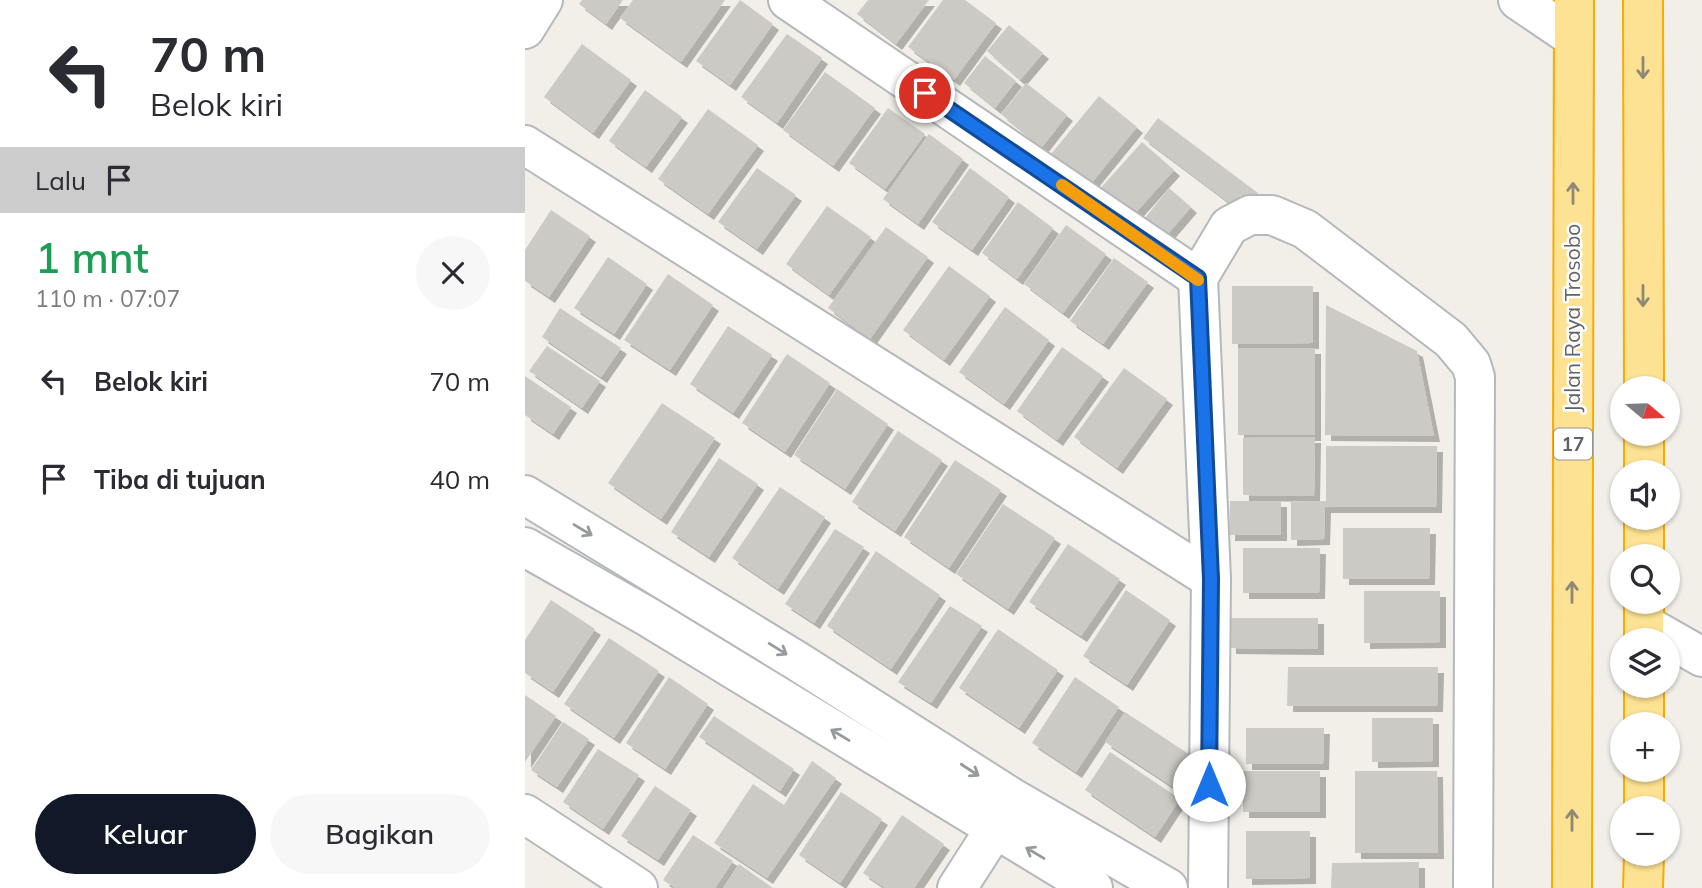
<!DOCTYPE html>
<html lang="id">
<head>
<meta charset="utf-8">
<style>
  :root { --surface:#fff; --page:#f7f7f7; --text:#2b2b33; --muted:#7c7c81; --accent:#111827 }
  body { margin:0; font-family:Mulish,sans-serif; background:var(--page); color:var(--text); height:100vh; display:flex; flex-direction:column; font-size:26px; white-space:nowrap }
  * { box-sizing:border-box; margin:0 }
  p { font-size:23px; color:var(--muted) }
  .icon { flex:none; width:38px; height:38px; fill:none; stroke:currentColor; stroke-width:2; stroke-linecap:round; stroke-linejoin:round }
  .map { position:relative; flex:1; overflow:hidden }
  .sheet { display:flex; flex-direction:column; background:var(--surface); width:525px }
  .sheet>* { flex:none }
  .hud { background:#fff; color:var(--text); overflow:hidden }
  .needle { width:46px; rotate:109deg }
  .buttons { position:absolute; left:1085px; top:376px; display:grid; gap:14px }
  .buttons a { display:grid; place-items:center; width:70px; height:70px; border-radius:50%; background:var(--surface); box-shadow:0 2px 5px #0004; font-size:35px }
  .pin { position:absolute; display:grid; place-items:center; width:60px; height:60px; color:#fff; margin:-30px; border:4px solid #fff; border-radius:50%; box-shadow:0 2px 7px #0007 }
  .me { position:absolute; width:77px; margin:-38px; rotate:0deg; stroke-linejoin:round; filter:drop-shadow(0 0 5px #0008) }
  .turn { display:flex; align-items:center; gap:24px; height:147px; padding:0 35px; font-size:32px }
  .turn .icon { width:91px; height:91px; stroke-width:2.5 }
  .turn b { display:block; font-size:49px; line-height:60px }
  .then { display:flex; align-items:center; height:66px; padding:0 35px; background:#0003; gap:14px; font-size:26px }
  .round { display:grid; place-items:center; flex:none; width:74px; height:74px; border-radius:37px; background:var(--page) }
  .summary { display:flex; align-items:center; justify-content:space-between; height:119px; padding:0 35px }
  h1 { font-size:42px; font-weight:600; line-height:52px; color:#1e9e55 }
  .primary-button { display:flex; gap:14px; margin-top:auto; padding:14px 35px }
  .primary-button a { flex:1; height:80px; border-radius:42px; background:var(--accent); color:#fff; font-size:28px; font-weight:600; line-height:80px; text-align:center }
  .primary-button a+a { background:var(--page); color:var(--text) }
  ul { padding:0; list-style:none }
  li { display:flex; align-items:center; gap:21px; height:98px; padding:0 35px }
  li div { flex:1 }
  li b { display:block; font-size:26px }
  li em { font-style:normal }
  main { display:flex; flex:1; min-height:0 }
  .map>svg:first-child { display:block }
  .building { fill:#cccac5; filter:url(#shadow) }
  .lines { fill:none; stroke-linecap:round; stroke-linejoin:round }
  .minor-casing { stroke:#b5b8bc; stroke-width:42 }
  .highway-casing { stroke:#f9ab00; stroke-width:42 }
  .minor { stroke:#fff; stroke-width:38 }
  .highway { stroke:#fde293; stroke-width:38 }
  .oneway { stroke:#8e8975 }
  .oneway2 { stroke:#979a9d }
  .route-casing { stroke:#114b97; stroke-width:18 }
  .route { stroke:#1a73e8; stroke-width:12 }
  .slow { stroke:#f59e0b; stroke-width:12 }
  .labels { text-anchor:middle; stroke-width:5; stroke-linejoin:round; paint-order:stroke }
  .shield { fill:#fff; stroke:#8f9295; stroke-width:2 }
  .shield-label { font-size:19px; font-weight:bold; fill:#5f6368 }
  .street-label { font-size:21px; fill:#5f6368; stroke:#fff }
</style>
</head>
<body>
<main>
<section class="sheet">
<div class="hud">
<div class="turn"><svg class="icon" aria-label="left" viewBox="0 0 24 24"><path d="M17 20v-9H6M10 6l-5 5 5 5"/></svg><div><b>70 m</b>Belok kiri</div></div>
<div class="then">Lalu<svg class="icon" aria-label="arrive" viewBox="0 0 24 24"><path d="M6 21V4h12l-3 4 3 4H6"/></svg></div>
</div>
<div class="summary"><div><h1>1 mnt</h1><p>110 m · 07:07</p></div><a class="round"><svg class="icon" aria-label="close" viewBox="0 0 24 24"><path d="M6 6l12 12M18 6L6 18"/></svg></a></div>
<ul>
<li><svg class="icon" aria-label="left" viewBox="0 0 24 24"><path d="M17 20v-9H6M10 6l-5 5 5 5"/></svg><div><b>Belok kiri</b></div><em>70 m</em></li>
<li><svg class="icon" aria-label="arrive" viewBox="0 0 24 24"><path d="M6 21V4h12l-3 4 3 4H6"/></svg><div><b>Tiba di tujuan</b></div><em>40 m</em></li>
</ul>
<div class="primary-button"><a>Keluar</a><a>Bagikan</a></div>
</section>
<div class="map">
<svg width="1177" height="888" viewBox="0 0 1177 888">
  <defs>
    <filter id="shadow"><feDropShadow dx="6" dy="6" stdDeviation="0" flood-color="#0004"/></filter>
  </defs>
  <rect width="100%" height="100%" fill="#f1efe8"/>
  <!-- building -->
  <g class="building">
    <polygon points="57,0 98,0 81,24 54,4"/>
    <polygon points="108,0 200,0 156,62 95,18"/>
    <polygon points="215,0 248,24 205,85 171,61"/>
    <polygon points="343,0 404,0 371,44 332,14"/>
    <polygon points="418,0 440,0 471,23 429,80 383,47"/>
    <polygon points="484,25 518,53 495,80 462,51"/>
    <polygon points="262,34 297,58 252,123 216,97"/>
    <polygon points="57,44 106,80 68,133 19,97"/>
    <polygon points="460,56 491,81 470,108 439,83"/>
    <polygon points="300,72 350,108 308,166 258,130"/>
    <polygon points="501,83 542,115 517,147 476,114"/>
    <polygon points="120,90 157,117 121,167 84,141"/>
    <polygon points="574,96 612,127 555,197 517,165"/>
    <polygon points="363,108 400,134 360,189 324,163"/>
    <polygon points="183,109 233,145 183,214 133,179"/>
    <polygon points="633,118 733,193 718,213 618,138"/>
    <polygon points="404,134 438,159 393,224 358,199"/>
    <polygon points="617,142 649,170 605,219 573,191"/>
    <polygon points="232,168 271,195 232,249 193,222"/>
    <polygon points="445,168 484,197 447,250 407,222"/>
    <polygon points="644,188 666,207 641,236 620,218"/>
    <polygon points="493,202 528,228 492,279 457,253"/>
    <polygon points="302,206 346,237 304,295 261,264"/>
    <polygon points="26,210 65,236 24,297 0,281 0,250"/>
    <polygon points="541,225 581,254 538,313 499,284"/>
    <polygon points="361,227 403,257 345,339 303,308"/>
    <polygon points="83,257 122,284 89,334 49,308"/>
    <polygon points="589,258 623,282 578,344 545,321"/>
    <polygon points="424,266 465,296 419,360 378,330"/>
    <polygon points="143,274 188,305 145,370 99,340"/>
    <polygon points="707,286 788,286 788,343 707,344"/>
    <polygon points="801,305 892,351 909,436 800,435"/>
    <polygon points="480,307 524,340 479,404 434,372"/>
    <polygon points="35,308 96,348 76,377 17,337"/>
    <polygon points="203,326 247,355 208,413 165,384"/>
    <polygon points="22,346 75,381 57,408 4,371"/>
    <polygon points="537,347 578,376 532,440 492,411"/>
    <rect x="713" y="348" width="77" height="87"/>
    <polygon points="262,354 305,383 260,452 217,423"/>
    <polygon points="599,368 642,399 592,468 549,437"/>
    <polygon points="0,376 46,407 28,434 0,415"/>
    <polygon points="312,389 363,424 320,489 269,455"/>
    <polygon points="137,403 190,438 136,519 83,483"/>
    <polygon points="373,431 417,460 370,531 327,502"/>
    <polygon points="790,437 789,496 718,495 718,438"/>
    <polygon points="801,446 912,446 911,507 800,507 799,539 766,540 766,502 801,501"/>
    <polygon points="194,458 233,484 184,557 146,532"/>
    <polygon points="430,460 476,490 424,568 379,537"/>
    <polygon points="255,487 300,517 253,589 207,558"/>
    <polygon points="705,501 756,501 756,535 704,535"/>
    <polygon points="478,504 530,538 483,609 431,574"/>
    <polygon points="818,528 905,528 904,579 818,579"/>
    <polygon points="310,529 339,547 289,623 260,604"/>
    <polygon points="543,544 595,579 556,636 504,602"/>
    <polygon points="718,548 795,548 794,593 718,593"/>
    <polygon points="351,551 415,595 366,669 302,626"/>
    <polygon points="601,590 645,620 602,685 558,656"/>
    <polygon points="839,591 915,591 915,642 839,643"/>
    <polygon points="26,600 70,629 28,692 0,673 0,640"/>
    <polygon points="425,606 457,626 406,703 373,682"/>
    <polygon points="704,618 793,618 793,649 705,648"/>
    <polygon points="473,629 533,670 494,728 434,688"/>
    <polygon points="84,638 134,671 89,738 39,704"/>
    <polygon points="763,667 913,667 912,706 762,706"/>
    <polygon points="144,677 183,704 140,769 101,743"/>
    <polygon points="550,677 594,707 551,772 507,743"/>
    <polygon points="0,695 31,716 0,762"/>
    <polygon points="600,712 682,766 662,796 580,742"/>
    <polygon points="189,716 269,769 255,791 174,737"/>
    <polygon points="847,718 908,718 908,761 847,762"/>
    <polygon points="38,722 64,739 32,787 6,770"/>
    <polygon points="721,728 799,728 798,764 721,764"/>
    <polygon points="73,749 114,775 78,829 38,802"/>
    <polygon points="585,752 655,799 630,837 560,790"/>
    <polygon points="287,761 311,778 242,878 189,843 228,784 259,805"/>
    <rect x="718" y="771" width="77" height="41"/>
    <polygon points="830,771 912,771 913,853 830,853"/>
    <polygon points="130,786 166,810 133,860 96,836"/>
    <polygon points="316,792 357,819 315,883 274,855"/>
    <polygon points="377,815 419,844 389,888 360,888 338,873"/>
    <polygon points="721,831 785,831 785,878 721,879"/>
    <polygon points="168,835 208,861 190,888 150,888 138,880"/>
    <polygon points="894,862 894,888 806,888 807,863"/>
    <polygon points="214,864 248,888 198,888"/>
  </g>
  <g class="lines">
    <!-- minor casing -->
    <g class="minor-casing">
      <g id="minor">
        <polyline points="263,0 673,278"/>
        <polyline points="993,0 1049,38"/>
        <polyline points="0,29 18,0"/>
        <polyline points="0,145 686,579"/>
        <polyline points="0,495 272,661 489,799 643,888"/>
        <polyline points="0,547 123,617 568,888"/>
        <polyline points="1119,624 1177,657"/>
        <polyline points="0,814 113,888"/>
        <polyline points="432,888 484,807"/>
        <polyline points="683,888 686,579 673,278 704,226 725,215 747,215 780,229 926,340 946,364 950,377 948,888"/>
      </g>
    </g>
    <!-- highway casing -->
    <g class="highway-casing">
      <g id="highway">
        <polyline points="1118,0 1119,388"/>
        <polyline points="1119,434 1119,472"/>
        <polyline points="1119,518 1119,556"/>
        <polyline points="1119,602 1119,640"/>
        <polyline points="1119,724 1119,686"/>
        <polyline points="1119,808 1119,770"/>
        <polyline points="1047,888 1049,0"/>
        <polyline points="1118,888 1119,854"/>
      </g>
    </g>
    <!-- minor -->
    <use href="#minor" class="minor"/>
    <!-- highway -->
    <use href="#highway" class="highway"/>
  </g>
  <!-- one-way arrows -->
  <defs><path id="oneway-shaft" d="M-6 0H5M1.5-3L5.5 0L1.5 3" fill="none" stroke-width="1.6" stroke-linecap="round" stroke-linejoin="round" transform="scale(1.75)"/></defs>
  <g class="oneway">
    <use href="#oneway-shaft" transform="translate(1118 68) rotate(90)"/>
    <use href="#oneway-shaft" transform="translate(1048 193) rotate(-90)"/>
    <use href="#oneway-shaft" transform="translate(1118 296) rotate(90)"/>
    <use href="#oneway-shaft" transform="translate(1047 592) rotate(-90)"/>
    <use href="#oneway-shaft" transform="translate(1047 820) rotate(-90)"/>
  </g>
  <g class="oneway2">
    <use href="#oneway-shaft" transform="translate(58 530) rotate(31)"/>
    <use href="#oneway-shaft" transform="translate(253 649) rotate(32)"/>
    <use href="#oneway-shaft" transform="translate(315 735) rotate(-149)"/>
    <use href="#oneway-shaft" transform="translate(445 770) rotate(33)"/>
    <use href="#oneway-shaft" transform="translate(510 853) rotate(-149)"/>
  </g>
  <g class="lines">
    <!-- route casing -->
    <g class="route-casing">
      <polyline id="route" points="400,93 673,278 686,579 684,785"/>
    </g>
    <!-- route -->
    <use href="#route" class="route"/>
    <!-- slow -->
    <polyline class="slow" points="537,185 673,280"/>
  </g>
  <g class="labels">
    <!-- shield labels -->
    <rect class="shield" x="1029" y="428.5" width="38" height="31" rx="5"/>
    <g class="shield-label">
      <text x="1048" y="451">17</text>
    </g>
    <!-- street labels -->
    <g class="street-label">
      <text transform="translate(1048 318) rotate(-90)" y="7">Jalan Raya Trosobo</text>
    </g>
  </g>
</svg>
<div class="buttons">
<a><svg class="needle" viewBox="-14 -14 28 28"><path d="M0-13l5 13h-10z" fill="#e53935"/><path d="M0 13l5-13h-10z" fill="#7c7c81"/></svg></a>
<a><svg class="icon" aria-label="sound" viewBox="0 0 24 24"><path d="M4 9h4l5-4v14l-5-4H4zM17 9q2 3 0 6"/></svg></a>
<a><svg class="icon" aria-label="search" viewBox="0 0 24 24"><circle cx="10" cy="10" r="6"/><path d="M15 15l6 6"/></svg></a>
<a><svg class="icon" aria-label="layers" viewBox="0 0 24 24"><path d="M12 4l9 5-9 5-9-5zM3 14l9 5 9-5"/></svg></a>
<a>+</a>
<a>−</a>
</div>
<div class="pin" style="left:400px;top:93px;background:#d93025"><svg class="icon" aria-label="arrive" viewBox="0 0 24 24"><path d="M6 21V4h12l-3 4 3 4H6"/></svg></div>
<svg class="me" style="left:684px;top:785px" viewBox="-20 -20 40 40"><circle r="19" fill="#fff"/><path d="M0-13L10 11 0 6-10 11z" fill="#1a73e8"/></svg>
</div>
</main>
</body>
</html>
